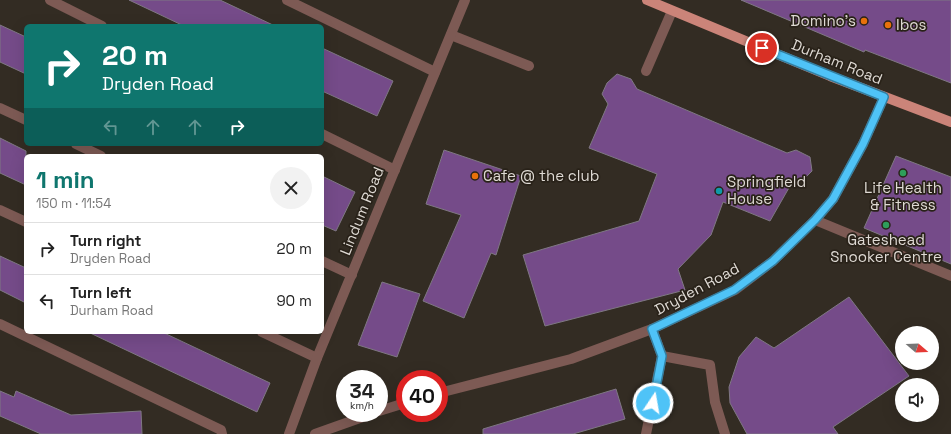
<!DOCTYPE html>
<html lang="en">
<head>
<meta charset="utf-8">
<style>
  :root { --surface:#fff; --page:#f2f2f2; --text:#222; --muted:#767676; --line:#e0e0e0; --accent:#0f766e }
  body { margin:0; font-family:"Space Grotesk",sans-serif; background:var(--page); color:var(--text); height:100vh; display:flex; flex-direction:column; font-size:15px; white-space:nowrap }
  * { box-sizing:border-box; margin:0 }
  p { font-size:13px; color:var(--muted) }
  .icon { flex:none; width:22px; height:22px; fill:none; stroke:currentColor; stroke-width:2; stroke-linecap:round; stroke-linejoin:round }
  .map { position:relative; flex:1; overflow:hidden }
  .details { position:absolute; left:24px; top:154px; width:300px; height:180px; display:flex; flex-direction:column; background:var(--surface); border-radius:6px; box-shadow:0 4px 16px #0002 }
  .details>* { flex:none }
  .banner { position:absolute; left:24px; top:24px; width:300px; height:122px; border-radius:6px; box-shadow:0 4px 16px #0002; background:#0f766e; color:#fff; overflow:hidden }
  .needle { width:26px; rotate:109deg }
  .tools { position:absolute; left:895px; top:326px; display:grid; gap:8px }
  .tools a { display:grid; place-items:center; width:44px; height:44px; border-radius:50%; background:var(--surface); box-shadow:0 4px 16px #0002; font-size:20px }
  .speed { position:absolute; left:336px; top:370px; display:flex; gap:8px; font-size:20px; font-weight:700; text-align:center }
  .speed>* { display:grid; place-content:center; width:52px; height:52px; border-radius:50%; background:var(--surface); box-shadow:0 4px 16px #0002; line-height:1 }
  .speed small { font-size:10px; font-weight:400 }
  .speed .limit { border:6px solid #d22; background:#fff; color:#111 }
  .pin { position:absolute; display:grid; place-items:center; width:34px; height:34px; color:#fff; margin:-17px; border:2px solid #fff; border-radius:50%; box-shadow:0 1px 4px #0007 }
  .me { position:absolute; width:44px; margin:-22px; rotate:12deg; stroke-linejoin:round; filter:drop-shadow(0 0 3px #0008) }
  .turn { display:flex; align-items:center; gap:14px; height:84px; padding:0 12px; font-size:18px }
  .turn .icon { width:52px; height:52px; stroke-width:2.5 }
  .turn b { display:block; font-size:28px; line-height:34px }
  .lanes { display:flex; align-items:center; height:38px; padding:0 12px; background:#0003; justify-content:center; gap:20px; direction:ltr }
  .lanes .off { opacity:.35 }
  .round { display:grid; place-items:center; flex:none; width:42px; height:42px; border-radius:21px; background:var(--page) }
  .summary { display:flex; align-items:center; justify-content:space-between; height:68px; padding:0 12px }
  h1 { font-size:24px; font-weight:700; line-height:30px; color:var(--accent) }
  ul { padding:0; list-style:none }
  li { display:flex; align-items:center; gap:12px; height:52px; padding:0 12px; border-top:1px solid var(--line) }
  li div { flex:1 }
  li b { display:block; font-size:15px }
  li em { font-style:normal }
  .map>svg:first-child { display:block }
  .building { fill:#754b89; stroke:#7f7883 }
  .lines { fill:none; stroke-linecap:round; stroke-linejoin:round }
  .service { stroke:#7d5a54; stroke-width:10 }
  .pedestrian { stroke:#7d5a54; stroke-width:10 }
  .minor { stroke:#7d5a54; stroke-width:10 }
  .tertiary { stroke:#7d5a54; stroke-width:10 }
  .primary { stroke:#cb8479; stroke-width:10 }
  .route-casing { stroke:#337fa1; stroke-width:10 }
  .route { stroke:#4fc3f7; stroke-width:7 }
  .food-dot { fill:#e8710a; stroke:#292219; stroke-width:1.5 }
  .leisure-dot { fill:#2e9e5b; stroke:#292219; stroke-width:1.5 }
  .culture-dot { fill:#0f9aa8; stroke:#292219; stroke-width:1.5 }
  .labels { text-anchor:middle; stroke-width:3.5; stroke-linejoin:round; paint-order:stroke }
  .poi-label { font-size:15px; fill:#dfdad4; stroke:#292219; text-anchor:start }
  .street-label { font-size:15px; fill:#dfdad4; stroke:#292219 }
</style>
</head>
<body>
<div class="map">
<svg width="951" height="434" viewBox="0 0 951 434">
  <rect width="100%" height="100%" fill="#332c23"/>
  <!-- building -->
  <g class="building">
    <polygon points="129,0 220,0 275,26 184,26"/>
    <polygon points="741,0 951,0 951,83 865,50 864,52"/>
    <polygon points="0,25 26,37 26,74 0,62"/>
    <polygon points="322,48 393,81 377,116 322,91"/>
    <polygon points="617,74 631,79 637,89 787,153 796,150 810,157 812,171 805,178 794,179 770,221 723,202 711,235 678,269 685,290 545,326 523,255 639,221 657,174 589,148 608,104 602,94 607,83"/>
    <polygon points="0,138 26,151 26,185 0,173"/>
    <polygon points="444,150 521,176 496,255 491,253 464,318 423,301 461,215 426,204"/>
    <polygon points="896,156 951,177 951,264 864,228"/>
    <polygon points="322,176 355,192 336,231 322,225"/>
    <polygon points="0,256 26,268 26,303 0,290"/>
    <polygon points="382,282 420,294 397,357 358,345"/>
    <polygon points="849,297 909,376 833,427 838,434 747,434 730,403 729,387 739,357 756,337 774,348"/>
    <polygon points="88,332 162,332 270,383 257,412"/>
    <polygon points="616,389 625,419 573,434 483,434 483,429"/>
    <polygon points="0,391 14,397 16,391 71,415 141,411 142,434 41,434 0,416"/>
  </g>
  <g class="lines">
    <!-- service -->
    <g class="service">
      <polyline points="287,0 435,72"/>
      <polyline points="451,35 529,66"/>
      <polyline points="646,71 672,11"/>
      <polyline points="0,108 26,120"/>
      <polyline points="76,144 101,156"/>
      <polyline points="815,220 951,276"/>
      <polyline points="322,261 352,275"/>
      <polyline points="0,324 221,430 222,434"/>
      <polyline points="662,356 710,365 715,402 725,434"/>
    </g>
    <!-- pedestrian -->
    <g class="pedestrian">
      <polyline points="50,0 102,26"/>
      <polyline points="322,134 395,170"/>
      <polyline points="0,210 26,222"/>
      <polyline points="262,332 317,358"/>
    </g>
    <!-- minor -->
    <polyline class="minor" points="289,434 317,358 465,0"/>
    <!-- tertiary -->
    <g class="tertiary">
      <polyline points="439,393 571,359 652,329 735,290 773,261 815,220 833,199 863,144 884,97"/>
      <polyline points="379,411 405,403"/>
      <polyline points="315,434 374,413"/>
      <polyline points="646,434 662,356 652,329"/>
    </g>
    <!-- primary -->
    <polyline class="primary" points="647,0 830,76 951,122"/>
  </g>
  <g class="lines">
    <!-- route casing -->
    <g class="route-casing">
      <polyline id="route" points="653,403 662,356 652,329 734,290 773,261 815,220 833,199 863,144 884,97 762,48"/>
    </g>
    <!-- route -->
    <use href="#route" class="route"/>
  </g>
  <!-- markers -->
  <g class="food-dot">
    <circle cx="864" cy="21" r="4"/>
    <circle cx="888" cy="25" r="4"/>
    <circle cx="475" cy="176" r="4"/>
  </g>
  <g class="leisure-dot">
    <circle cx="903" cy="173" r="4"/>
    <circle cx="886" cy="225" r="4"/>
  </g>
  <circle class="culture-dot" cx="719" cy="191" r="4"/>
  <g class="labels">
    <!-- poi labels -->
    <g class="poi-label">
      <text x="856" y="26" text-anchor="end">Domino's</text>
      <text x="896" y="30">Ibos</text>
      <text x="483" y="181">Cafe @ the club</text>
      <text x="727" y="187">Springfield<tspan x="727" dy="17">House</tspan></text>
      <text x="903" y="193" text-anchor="middle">Life Health<tspan x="903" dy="17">&amp; Fitness</tspan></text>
      <text x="886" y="245" text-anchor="middle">Gateshead<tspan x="886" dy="17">Snooker Centre</tspan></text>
    </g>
    <!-- street labels -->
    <g class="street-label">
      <text transform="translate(837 62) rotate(22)" y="5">Durham Road</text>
      <text transform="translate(362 211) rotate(-68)" y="5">Lindum Road</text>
      <text transform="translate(697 289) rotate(-28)" y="5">Dryden Road</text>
    </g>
  </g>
</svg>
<div class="tools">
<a><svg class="needle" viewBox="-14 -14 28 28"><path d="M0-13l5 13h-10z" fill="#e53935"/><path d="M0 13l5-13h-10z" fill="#767676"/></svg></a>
<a><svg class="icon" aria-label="sound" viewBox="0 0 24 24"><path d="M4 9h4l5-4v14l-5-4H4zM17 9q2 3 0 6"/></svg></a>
</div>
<div class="speed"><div>34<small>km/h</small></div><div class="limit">40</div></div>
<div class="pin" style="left:762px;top:48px;background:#d93025"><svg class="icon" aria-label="arrive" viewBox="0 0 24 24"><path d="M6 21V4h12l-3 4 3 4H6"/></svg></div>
<svg class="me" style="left:653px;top:403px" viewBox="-20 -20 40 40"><circle r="17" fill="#4fc3f7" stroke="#fff" stroke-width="3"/><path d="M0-11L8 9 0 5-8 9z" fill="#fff"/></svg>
<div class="banner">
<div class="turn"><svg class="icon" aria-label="right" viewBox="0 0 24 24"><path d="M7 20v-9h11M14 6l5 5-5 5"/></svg><div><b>20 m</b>Dryden Road</div></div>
<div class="lanes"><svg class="icon off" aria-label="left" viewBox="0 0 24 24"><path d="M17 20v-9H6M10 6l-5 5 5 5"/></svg><svg class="icon off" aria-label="ahead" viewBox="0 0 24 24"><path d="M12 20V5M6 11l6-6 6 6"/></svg><svg class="icon off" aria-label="ahead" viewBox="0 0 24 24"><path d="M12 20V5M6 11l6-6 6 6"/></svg><svg class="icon" aria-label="right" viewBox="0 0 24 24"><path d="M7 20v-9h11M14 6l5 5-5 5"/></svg></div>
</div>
<section class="details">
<div class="summary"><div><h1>1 min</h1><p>150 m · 11:54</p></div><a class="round"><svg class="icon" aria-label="close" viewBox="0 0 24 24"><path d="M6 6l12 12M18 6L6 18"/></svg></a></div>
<ul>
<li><svg class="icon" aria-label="right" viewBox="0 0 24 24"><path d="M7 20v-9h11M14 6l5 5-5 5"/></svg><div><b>Turn right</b><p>Dryden Road</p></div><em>20 m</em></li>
<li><svg class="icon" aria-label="left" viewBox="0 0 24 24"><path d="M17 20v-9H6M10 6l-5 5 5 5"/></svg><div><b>Turn left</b><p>Durham Road</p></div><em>90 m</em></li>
</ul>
</section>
</div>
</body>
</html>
